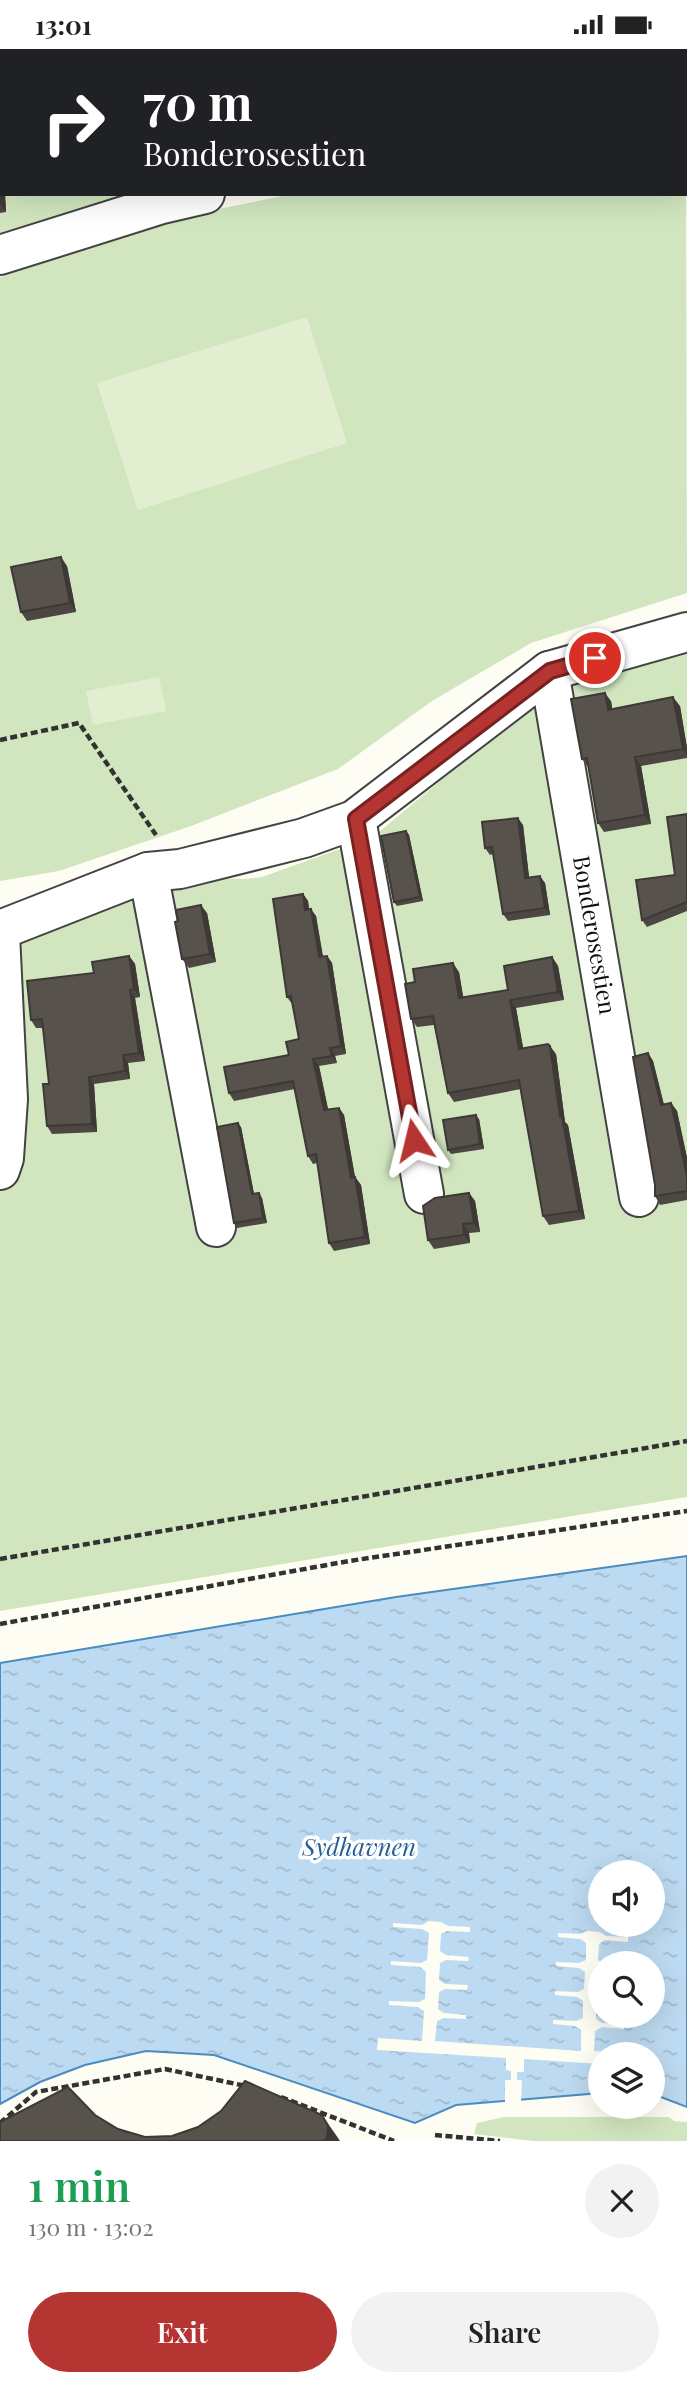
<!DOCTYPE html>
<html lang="en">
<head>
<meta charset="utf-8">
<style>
  :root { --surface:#fff; --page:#f2f2f2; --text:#222; --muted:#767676; --accent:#b53533 }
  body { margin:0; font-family:"Playfair Display",serif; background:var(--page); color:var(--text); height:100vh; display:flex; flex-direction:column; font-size:26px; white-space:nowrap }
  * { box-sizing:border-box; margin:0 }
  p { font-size:23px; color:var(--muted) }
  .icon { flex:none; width:38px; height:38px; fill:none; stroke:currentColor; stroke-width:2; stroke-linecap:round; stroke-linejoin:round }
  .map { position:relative; height:2092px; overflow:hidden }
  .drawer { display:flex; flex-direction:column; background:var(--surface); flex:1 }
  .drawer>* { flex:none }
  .banner { position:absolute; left:0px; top:0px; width:688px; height:147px; box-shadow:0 7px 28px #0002; background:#202124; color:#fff; overflow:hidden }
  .buttons { position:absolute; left:588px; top:1811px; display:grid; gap:14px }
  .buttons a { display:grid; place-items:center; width:77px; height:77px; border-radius:50%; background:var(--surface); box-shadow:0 7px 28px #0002; font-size:35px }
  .pin { position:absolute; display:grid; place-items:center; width:60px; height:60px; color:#fff; margin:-30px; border:4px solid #fff; border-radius:50%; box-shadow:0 2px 7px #0007 }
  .me { position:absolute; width:77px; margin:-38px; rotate:350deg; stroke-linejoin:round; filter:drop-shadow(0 0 5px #0008) }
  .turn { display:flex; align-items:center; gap:24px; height:147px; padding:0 28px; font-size:32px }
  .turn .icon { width:91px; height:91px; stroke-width:2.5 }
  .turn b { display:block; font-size:49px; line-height:60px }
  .round { display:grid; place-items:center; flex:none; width:74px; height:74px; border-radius:37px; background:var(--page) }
  .headline { display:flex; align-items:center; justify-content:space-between; height:119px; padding:0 28px }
  h1 { font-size:42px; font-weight:600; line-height:52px; color:#1e9e55 }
  .action { display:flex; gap:14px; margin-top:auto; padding:14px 28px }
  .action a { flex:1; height:80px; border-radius:42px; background:var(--accent); color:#fff; font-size:28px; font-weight:600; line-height:80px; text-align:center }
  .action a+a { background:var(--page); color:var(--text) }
  .status { display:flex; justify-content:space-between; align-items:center; height:49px; padding:0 35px; background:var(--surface); direction:ltr }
  .status svg { height:19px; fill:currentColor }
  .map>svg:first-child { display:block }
  .green { fill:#d1e6bf }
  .pitch { fill:#e2eed0 }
  .water { fill:url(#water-ripples); stroke:#4a8bc2; stroke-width:2; fill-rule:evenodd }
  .pier { fill:#fefdf4 }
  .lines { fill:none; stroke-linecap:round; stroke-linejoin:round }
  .minor-casing { stroke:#434343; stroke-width:42 }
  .path { stroke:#323232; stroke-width:4.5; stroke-dasharray:7 3.5; stroke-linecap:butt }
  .minor { stroke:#fff; stroke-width:38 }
  .wall { fill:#4c4742 }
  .shaded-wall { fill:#3e3936 }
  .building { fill:#58524d; stroke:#3e3936; stroke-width:2 }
  .route-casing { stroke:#762221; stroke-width:18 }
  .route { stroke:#b53533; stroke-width:12 }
  .labels { text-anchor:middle; stroke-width:7; stroke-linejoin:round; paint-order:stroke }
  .street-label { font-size:23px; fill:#101010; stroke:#fff }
  .water-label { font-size:24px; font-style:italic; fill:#235e98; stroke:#fff }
</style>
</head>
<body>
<div class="status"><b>13:01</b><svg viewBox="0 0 49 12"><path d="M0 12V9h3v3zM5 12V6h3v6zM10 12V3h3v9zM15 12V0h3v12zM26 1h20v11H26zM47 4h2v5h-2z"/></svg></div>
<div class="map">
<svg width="687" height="2092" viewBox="0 0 687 2092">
  <defs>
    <pattern id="water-ripples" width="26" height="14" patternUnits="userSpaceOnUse" patternTransform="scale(1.75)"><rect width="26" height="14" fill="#bcdaf1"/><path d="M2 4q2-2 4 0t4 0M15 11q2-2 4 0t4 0" fill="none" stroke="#a1bace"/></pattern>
  </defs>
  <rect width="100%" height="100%" fill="#fefdf4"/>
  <!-- green -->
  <g class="green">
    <polygon points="0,0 687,0 687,67 686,2 2,2 2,145 123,145 0,190"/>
    <polygon points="686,101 687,544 531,594 432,652 338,720 191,777 59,822 0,832 0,228 99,195 218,160 293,145 686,145"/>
    <polygon points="687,595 687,1448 0,1562 0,887 80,862 216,829 245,830 262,828 373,788 458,717 532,644"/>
    <polygon points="504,2068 669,2068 674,2072 687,2073 687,2092 533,2092 474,2085 477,2074"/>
  </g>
  <!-- pitch -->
  <g class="pitch">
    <polygon points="307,268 347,394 138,461 97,334"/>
    <polygon points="159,628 166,662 93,676 86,642"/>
  </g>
  <!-- water -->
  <path class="water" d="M 687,1507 L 687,2058 L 653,2045 L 653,2006 L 600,2006 L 600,2044 L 456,2056 L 415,2074 L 214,2006 L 146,2002 L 85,2016 L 40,2033 L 0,2055 L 0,1614 L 396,1548 ZM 600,1824 L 653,1824 L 653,1876 L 600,1876 ZM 600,1914 L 653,1914 L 653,1967 L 600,1967 Z"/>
  <!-- pier -->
  <polygon class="pier" points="429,1872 441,1873 448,1877 470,1878 470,1883 447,1882 441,1885 440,1902 446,1906 469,1908 468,1912 446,1911 440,1914 439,1931 445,1935 468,1936 467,1941 445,1940 439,1943 438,1960 444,1964 466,1966 466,1970 444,1969 437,1972 435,1992 581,2002 581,1981 575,1977 553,1975 553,1971 576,1972 583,1969 583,1952 577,1948 555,1946 555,1942 578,1943 584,1940 585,1923 579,1919 556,1917 556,1913 579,1914 586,1911 586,1894 580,1890 558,1888 558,1884 580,1885 587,1882 600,1883 606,1887 628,1888 628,1893 605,1891 599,1895 598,1911 602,1914 600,1914 600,1922 597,1924 597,1940 600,1943 600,1951 596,1953 596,1970 602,1974 624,1975 624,1980 602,1978 595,1982 594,2002 642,2005 600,2006 600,2015 524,2010 524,2023 517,2023 517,2031 522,2031 521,2054 505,2055 505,2031 511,2031 511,2022 506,2021 506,2009 377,2001 378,1989 422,1992 424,1962 418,1958 389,1956 389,1952 419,1953 425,1950 426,1923 420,1918 391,1916 391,1912 421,1914 427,1911 429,1884 422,1880 393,1878 393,1874 422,1876"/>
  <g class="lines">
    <!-- minor casing -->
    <g class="minor-casing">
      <g id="minor">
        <polyline points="137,0 137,2"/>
        <polyline points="351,0 351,2"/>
        <polyline points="557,0 557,2"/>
        <polyline points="686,81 687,82"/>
        <polyline points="0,206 162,155 205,145"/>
        <path id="s1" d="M 549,622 L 639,1148"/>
        <polyline points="356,770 424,1145"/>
        <polyline points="148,823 216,1178"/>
        <polyline points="0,881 148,823 180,820 304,789 354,771 549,622 687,583"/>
        <polyline points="0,885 8,1050 4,1109 0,1121"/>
      </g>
    </g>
    <!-- path -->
    <g class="path">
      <polyline points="0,691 79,674 156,786"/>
      <polyline points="0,1510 687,1392"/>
      <polyline points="0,1575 349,1512 687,1462"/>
      <polyline points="281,2048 394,2092"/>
      <polyline points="0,2074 36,2043 165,2020 246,2037"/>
      <polyline points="435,2086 500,2092"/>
    </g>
    <!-- minor -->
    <use href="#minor" class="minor"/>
  </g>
  <!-- wall -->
  <g class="wall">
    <polygon points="0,116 2,145 5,145 6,163 0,164"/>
    <polygon points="67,517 76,563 27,572 21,563"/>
    <polygon points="611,652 612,660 680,657 687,699 687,709 641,717 651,775 604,783 598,774 588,718 582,710"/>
    <polygon points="687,765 687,862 647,878 642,871 675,826"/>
    <polygon points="523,776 529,828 545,834 550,866 508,872 503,865 493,805 490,806 485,799"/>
    <polygon points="406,782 409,786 423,852 397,857 394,853"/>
    <polygon points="303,845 308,852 309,860 316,867 323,907 327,907 332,914 346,1005 335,1007 337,1014 319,1017 328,1061 339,1059 344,1066 355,1128 361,1136 370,1195 334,1202 329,1194 317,1114 313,1115 308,1107 295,1040 234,1052 229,1044 289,1006 299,990 292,955 287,948"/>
    <polygon points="207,864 216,913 189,919 182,910 178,872"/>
    <polygon points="129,907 135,915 140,948 135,949 145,1012 128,1014 130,1030 94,1035 97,1083 52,1085 47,1077 49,1035 43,979 36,979 31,971 94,924"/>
    <polygon points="552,908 558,917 564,951 516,959 523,1000 556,1005 565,1073 568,1076 585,1170 549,1176 543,1167 521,1040 454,1053 448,1044 434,976 417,978 411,970 459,923 463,949 508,941"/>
    <polygon points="648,1004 653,1012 664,1056 671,1054 677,1062 687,1109 687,1151 660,1156 655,1147"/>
    <polygon points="479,1070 484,1100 451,1105 448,1101"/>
    <polygon points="241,1078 254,1145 259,1144 262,1149 267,1174 237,1179 234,1174"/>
    <polygon points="469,1144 475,1152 480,1183 469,1184 470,1194 434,1200 428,1191"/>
  </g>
  <!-- shaded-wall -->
  <g class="shaded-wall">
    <polygon points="0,116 2,118 2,145 5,145 6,163 0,155"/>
    <polygon points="61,508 67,517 76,563 70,554"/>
    <polygon points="605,644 611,652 614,670 608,661"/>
    <polygon points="673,648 680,657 687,699 687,706 683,700"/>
    <polygon points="635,708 641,717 651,775 645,766"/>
    <polygon points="518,769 523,776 530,836 525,829"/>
    <polygon points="406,782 409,786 423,852 420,848"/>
    <polygon points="540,827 545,834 550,866 545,859"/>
    <polygon points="303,845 308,852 310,868 305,861"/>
    <polygon points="201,856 207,864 216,913 210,905"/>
    <polygon points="311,860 316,867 324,916 319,908"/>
    <polygon points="129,907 135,915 140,948 134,940"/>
    <polygon points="327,907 332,914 346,1005 341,997"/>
    <polygon points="552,908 558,917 564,951 558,943"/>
    <polygon points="453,914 459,923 465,958 459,949"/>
    <polygon points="130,941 135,949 145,1012 139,1004"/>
    <polygon points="510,951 516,959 525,1009 519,1000"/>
    <polygon points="550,997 556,1005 565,1073 568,1076 585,1170 579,1162 560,1068"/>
    <polygon points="330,999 335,1007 337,1014 332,1007"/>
    <polygon points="648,1004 653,1012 666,1064 661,1056"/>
    <polygon points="123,1006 128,1014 130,1030 125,1022"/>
    <polygon points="313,1010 319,1017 330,1069 324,1061"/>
    <polygon points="89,1028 94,1035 97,1083 92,1075"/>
    <polygon points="671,1054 677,1062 687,1109 687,1127"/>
    <polygon points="339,1059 344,1066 356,1134 355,1128 361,1136 370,1195 365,1188 351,1129"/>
    <polygon points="476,1066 479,1070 484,1100 480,1095"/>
    <polygon points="238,1074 241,1078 255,1150 252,1145"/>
    <polygon points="259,1144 262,1149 267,1174 263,1169"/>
    <polygon points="469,1144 475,1152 480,1183 474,1174"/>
    <polygon points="463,1175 469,1184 470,1194 464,1186"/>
    <polygon points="322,2066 336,2086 340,2092 324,2092"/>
  </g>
  <!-- building -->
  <g class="building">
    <polygon points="157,0 183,0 183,2 158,2"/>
    <rect x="243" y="0" width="45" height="2"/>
    <rect x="469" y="0" width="62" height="2"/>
    <polygon points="571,0 687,0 687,30 686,30 686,2 570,2"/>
    <polygon points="61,508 70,554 21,563 11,518"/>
    <polygon points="605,644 608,661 673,648 683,700 635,708 645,766 598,774 587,709 582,710 571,650"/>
    <polygon points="687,765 687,853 642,871 636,831 675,826 667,768"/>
    <polygon points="518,769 525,829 540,827 545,859 503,865 492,798 485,799 482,773"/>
    <polygon points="406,782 420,848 394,853 381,787"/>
    <polygon points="303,845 305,861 311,860 319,908 327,907 341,997 330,999 332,1007 313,1010 324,1061 339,1059 351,1129 355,1128 365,1188 329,1194 316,1105 308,1107 293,1032 229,1044 224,1018 289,1006 286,993 299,990 291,947 287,948 273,850"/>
    <polygon points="201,856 210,905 182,910 175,873 178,872 176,861"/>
    <polygon points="129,907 134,940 130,941 139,1004 123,1006 125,1022 89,1028 92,1075 47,1077 43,1035 49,1035 42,970 31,971 27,932 94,924 92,913"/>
    <polygon points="552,908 558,943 510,951 519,1000 548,995 550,997 560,1068 562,1068 579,1162 543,1167 519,1031 448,1044 433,967 411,970 405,935 415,933 413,920 453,914 459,949 508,941 504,917"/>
    <polygon points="648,1004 661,1056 671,1054 687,1127 687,1142 655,1147 655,1136 633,1008"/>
    <polygon points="476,1066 480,1095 448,1101 443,1071"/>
    <polygon points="238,1074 252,1145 259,1144 263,1169 234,1174 217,1078"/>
    <polygon points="469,1144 474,1174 463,1175 464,1186 428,1191 423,1157 435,1149"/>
    <polygon points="245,2032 322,2066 328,2077 327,2089 324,2092 0,2092 0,2073 68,2038 95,2066 118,2080 145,2088 172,2087 198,2078 221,2062"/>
  </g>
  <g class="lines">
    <!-- route casing -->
    <g class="route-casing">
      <polyline id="route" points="414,1091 356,770 550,622 595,609"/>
    </g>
    <!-- route -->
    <use href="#route" class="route"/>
  </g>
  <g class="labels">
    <!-- street labels -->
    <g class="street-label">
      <text dy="8" stroke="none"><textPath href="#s1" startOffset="268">Bonderosestien</textPath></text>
    </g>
    <!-- water labels -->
    <g class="water-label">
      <text x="359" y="1807">Sydhavnen</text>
    </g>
  </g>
</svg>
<div class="buttons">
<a><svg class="icon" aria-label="sound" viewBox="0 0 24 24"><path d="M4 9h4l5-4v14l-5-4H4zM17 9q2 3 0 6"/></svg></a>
<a><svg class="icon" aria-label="search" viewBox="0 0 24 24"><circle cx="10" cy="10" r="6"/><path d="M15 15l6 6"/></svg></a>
<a><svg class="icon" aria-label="layers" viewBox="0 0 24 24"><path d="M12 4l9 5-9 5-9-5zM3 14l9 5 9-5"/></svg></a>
</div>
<div class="pin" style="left:595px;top:609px;background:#d93025"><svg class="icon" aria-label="arrive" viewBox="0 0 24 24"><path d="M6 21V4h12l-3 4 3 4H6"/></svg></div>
<svg class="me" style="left:414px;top:1091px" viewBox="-20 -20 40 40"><path d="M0-17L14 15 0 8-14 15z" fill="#b53533" stroke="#fff" stroke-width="4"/></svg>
<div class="banner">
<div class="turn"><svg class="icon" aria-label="right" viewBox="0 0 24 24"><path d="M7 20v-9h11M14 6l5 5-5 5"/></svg><div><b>70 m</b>Bonderosestien</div></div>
</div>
</div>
<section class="drawer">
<div class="headline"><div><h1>1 min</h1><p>130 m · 13:02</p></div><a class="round"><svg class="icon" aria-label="close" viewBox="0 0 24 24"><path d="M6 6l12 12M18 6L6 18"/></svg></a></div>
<div class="action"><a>Exit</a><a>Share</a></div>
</section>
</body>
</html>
